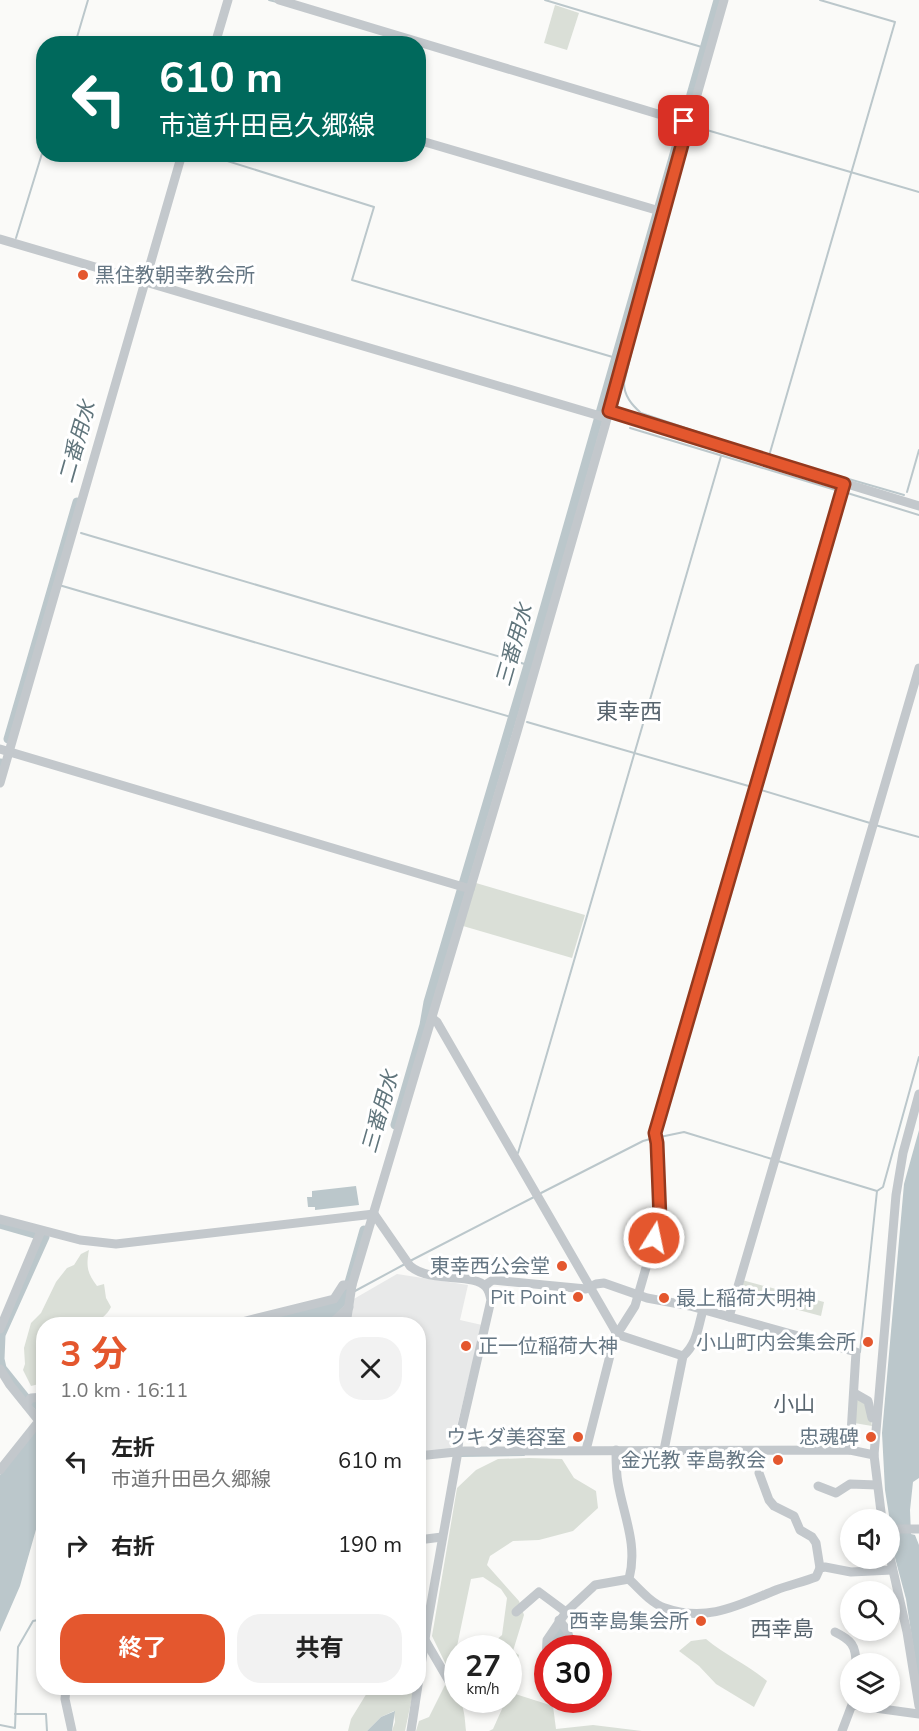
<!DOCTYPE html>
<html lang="ja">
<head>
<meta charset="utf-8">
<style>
  :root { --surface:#fff; --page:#f2f2f2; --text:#222; --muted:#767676; --accent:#e4572e }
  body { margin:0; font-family:"Nunito Sans","Noto Sans JP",sans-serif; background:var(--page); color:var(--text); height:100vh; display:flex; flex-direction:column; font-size:22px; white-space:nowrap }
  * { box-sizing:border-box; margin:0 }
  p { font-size:20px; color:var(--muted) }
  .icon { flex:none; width:33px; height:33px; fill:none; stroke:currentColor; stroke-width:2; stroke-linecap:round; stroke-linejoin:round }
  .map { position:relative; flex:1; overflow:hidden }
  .drawer { position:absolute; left:36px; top:1317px; width:390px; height:378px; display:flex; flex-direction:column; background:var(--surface); border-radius:24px; box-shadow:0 3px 9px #0003 }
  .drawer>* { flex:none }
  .guide { position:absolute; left:36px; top:36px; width:390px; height:126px; border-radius:24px; box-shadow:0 3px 9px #0003; background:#00695c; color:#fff; overflow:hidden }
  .controls { position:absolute; left:840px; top:1509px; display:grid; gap:12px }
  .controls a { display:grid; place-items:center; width:60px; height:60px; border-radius:50%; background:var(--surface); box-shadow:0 3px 9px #0003; font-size:30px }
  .speed { position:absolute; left:444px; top:1635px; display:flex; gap:12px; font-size:30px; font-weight:700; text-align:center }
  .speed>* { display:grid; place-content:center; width:78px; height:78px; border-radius:50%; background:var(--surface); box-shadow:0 3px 9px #0003; line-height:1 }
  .speed small { font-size:15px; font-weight:400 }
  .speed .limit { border:9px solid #d22; background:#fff; color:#111 }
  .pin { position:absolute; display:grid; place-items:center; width:51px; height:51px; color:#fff; margin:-26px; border-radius:12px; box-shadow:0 3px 9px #0006 }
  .me { position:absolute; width:66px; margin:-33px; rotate:10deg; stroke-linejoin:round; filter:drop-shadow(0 0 4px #0008) }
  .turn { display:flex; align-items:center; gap:21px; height:126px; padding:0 24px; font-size:27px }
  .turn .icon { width:78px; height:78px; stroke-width:2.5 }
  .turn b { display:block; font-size:42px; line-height:51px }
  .round { display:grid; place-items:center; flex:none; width:63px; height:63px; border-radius:24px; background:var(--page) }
  .overview { display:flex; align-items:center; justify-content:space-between; height:102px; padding:0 24px }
  h1 { font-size:36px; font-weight:700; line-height:45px; color:var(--accent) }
  .action { display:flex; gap:12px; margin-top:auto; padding:12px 24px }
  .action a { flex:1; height:69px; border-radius:24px; background:var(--accent); color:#fff; font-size:24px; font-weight:700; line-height:69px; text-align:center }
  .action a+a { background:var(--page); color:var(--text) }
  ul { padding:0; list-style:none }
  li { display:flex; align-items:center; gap:18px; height:84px; padding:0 24px }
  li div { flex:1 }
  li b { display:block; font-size:22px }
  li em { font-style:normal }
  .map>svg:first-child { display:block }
  .built { fill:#e8e9e9 }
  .green { fill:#dadfd7 }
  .water { fill:#bbc7cb }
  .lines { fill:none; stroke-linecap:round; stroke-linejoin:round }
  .stream { stroke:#bbc7cb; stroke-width:2 }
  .canal { stroke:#bbc7cb; stroke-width:9 }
  .minor { stroke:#c3c8cc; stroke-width:9 }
  .route-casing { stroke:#94391e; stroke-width:15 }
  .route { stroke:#e4572e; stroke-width:10 }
  .poi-dot { fill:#e4572e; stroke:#fff; stroke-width:2 }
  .labels { text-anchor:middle; stroke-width:6; stroke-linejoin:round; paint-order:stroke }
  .poi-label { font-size:20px; fill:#657683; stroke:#fff; text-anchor:end }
  .water-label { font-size:21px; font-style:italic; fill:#60757c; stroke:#fff }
  .neighbourhood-label { font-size:21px; fill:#57646e; stroke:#fff }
  .quarter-label { font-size:22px; fill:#57646e; stroke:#fff }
</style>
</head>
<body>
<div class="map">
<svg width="919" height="1731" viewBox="0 0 919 1731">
  <rect width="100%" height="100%" fill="#fafaf8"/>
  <!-- built -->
  <polygon class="built" points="397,1274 468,1285 460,1320 482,1325 452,1446 447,1451 419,1453 418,1324 348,1324 352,1300"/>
  <!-- green -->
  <g class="green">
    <polygon points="555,5 579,13 567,50 544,43"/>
    <polygon points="476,883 585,915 572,958 463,926"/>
    <path d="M 89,1250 C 86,1266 87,1273 97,1286 L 104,1284 L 106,1298 L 111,1307 C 98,1332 68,1324 44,1324 L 43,1383 L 31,1386 L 23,1370 L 25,1364 L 24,1348 L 31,1323 L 41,1313 L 56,1282 L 67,1268 L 74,1265 L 81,1254 Z"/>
    <polygon points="742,1280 824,1302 821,1316 738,1294"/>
    <polygon points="857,1397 869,1408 872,1426 854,1423"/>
    <polygon points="529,1458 562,1459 574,1478 596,1491 598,1508 573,1531 539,1540 513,1541 490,1556 487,1565 519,1601 524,1615 513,1651 519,1655 515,1672 509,1674 508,1648 487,1648 502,1635 507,1598 501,1589 483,1577 471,1579 451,1675 432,1636 457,1488 476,1470 498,1459"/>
    <path d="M 706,1639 C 725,1655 748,1665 767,1681 L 754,1707 L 716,1684 L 699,1666 L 679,1651 L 691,1641 Z"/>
    <path d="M 445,1685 C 464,1701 464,1707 466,1731 L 416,1731 L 419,1721 L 429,1717 Z"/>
    <polygon points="370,1688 414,1688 405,1731 392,1731 395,1722 394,1711 381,1717 367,1731 348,1731 351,1719"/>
    <polygon points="509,1692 553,1706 556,1729 593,1725 642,1731 489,1731 493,1729 506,1700 508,1700"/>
  </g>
  <!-- water -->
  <g class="water">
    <polygon points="919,1130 919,1478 913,1482 910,1510 911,1534 915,1535 919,1545 919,1684 906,1599 890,1539 892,1534 885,1490 882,1433 904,1184"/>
    <polygon points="356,1186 359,1205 315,1210 315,1207 308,1207 307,1197 312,1197 312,1191"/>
    <polygon points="349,1288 348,1302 327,1324 248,1324 336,1301 345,1289"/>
    <polygon points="43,1400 43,1517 37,1526 20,1586 0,1632 0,1475 43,1421 32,1405 35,1401"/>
    <polygon points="559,1626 565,1634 568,1648 551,1648 552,1640"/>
    <polygon points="395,1711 392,1731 367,1731 381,1717"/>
  </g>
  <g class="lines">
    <!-- stream -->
    <g class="stream">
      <polyline points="269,0 277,2"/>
      <polyline points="545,0 705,48"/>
      <polyline points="75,44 88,0"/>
      <polyline points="693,126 919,192"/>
      <polyline points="205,154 374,207 352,280 616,358"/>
      <polyline points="16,238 44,147"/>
      <path d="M 643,304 L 624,383 C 624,396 632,405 641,413 L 769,456 L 904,495"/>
      <polyline points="630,428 839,491"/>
      <polyline points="769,456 895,22 820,0"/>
      <polyline points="844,492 919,515"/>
      <polyline points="907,492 919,450"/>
      <polyline points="81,533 528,665"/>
      <polyline points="59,585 514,718"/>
      <polyline points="527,722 752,787"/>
      <polyline points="758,789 870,823"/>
      <polyline points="875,825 919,837"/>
      <polyline points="660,1137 684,1132 772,1159"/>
      <polyline points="518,1153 721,456"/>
      <polyline points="778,1161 877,1191 883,1187 919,1057"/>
      <polyline points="541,1193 643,1141 654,1138"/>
      <polyline points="410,1261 536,1196"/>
      <polyline points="355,1291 405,1264"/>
      <polyline points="860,1352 877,1191"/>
      <polyline points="461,1456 524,1455"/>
      <polyline points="15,1714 46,1714 47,1731"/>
      <polyline points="0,1725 15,1728 18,1647 33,1621 38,1620 44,1614"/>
    </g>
    <!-- canal -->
    <g class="canal">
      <polyline points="8,739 77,502"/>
      <polyline points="0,766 1,763"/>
      <polyline points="395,1125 424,1025 428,1002 528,665 718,0"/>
      <polyline points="0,1224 45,1237 1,1335 0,1359 2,1368 26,1398 44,1409"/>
      <polyline points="348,1286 364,1230"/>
    </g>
    <!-- minor -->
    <g class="minor">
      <polyline points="279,0 688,123"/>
      <polyline points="215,44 228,0"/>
      <polyline points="418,140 663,212"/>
      <polyline points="0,239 607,418"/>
      <polyline points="609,411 919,506"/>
      <polyline points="0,749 470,889"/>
      <polyline points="0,783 182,154"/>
      <polyline points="432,1018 437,1022 616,1332 586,1450"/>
      <path d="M 374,1214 L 410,1266 C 431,1284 474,1272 486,1287 C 489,1290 490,1295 491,1300 L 459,1439 L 457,1457 L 427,1626 L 411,1731"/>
      <polyline points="0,1219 80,1240 116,1244 374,1214"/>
      <polyline points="485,1285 493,1280 586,1289 596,1284 604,1283 647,1298 690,1306 856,1352 850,1450"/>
      <polyline points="729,1317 919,668"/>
      <polyline points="234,1324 334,1299 343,1285 352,1285"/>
      <polyline points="331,1324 349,1307"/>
      <polyline points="346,1324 352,1285 517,732 605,426 638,302 724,0"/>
      <polyline points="0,1329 41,1231"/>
      <path d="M 683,1356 C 697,1344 698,1327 703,1310"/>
      <polyline points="0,1369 10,1385 39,1421 0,1470"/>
      <polyline points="854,1393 868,1401 872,1418"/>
      <polyline points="26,1404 31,1398 44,1397"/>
      <path d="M 616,1450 C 616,1461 616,1473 618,1483 C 624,1517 638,1545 629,1579 C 639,1589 652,1604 665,1608 C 707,1623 739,1605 776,1590 C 789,1585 803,1582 816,1577 L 820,1568 L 825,1567 L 851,1572 L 892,1570"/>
      <polyline points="664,1450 683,1356 622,1336 616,1332 621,1328 635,1306 660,1219 657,1143 655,1133 844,484"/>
      <polyline points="874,1455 896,1195 903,1153 919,1094"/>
      <polyline points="418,1456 465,1451 850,1450 874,1455 882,1520"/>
      <polyline points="759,1473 769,1500 774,1506 794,1516 800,1530 812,1537 816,1543 820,1568"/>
      <polyline points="818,1486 836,1493 850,1484 877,1485"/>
      <polyline points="890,1529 919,1529"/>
      <polyline points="418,1540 442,1537"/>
      <polyline points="890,1557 907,1632 919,1706"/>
      <polyline points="516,1612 539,1592 566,1612"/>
      <polyline points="559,1620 567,1630 572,1648"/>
      <path d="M 835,1632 C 851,1640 856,1645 856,1664"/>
      <polyline points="425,1640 453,1688"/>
      <polyline points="546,1662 547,1640 566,1612 595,1585 629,1579"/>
      <polyline points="66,1688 65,1699 72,1731"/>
      <polyline points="853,1705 919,1714"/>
      <polyline points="842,1731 853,1702"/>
    </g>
  </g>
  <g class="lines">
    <!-- route casing -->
    <g class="route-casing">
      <polyline id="route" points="654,1238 660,1219 657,1143 655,1133 844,484 609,411 688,123 684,121"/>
    </g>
    <!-- route -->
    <use href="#route" class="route"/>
  </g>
  <!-- markers -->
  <g class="poi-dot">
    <circle cx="83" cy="275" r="6"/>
    <circle cx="562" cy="1266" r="6"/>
    <circle cx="578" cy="1297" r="6"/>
    <circle cx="664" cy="1298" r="6"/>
    <circle cx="868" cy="1342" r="6"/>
    <circle cx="466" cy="1346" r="6"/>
    <circle cx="578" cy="1437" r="6"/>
    <circle cx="871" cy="1437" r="6"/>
    <circle cx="778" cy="1460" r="6"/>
    <circle cx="701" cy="1621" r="6"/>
  </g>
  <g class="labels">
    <!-- poi labels -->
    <g class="poi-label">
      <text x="95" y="282" text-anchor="start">黒住教朝幸教会所</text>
      <text x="550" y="1273">東幸西公会堂</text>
      <text x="566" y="1304">Pit Point</text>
      <text x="676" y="1305" text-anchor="start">最上稲荷大明神</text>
      <text x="856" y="1349">小山町内会集会所</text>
      <text x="478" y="1353" text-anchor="start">正一位稲荷大神</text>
      <text x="566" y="1444">ウキダ美容室</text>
      <text x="859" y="1444">忠魂碑</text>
      <text x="766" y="1467">金光教 幸島教会</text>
      <text x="689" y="1628">西幸島集会所</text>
    </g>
    <!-- water labels -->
    <g class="water-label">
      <text transform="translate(77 442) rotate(-74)" y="7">二番用水</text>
      <text transform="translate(514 645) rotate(-74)" y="7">三番用水</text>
      <text transform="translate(380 1112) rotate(-74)" y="7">三番用水</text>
    </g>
    <!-- neighbourhood labels -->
    <g class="neighbourhood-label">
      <text x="794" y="1411">小山</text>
      <text x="782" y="1636">西幸島</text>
    </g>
    <!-- quarter labels -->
    <g class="quarter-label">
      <text x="629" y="719">東幸西</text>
    </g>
  </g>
</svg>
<div class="controls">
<a><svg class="icon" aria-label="sound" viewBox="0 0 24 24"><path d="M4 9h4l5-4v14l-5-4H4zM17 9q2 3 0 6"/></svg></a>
<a><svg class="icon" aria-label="search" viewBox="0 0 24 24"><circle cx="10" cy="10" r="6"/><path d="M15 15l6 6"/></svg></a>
<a><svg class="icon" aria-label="layers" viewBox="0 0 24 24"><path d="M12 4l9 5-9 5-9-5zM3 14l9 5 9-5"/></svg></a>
</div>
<div class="speed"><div>27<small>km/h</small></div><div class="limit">30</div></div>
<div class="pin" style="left:684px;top:121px;background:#d93025"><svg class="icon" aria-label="arrive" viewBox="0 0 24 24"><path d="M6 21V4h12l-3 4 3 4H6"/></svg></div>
<svg class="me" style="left:654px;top:1238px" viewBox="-20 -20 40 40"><circle r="17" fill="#e4572e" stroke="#fff" stroke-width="3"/><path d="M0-11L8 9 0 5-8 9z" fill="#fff"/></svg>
<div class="guide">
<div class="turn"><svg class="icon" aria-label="left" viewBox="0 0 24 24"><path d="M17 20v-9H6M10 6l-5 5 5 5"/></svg><div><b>610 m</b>市道升田邑久郷線</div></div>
</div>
<section class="drawer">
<div class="overview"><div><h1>3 分</h1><p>1.0 km · 16:11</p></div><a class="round"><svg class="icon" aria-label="close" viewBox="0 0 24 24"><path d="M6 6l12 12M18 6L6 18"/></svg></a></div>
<ul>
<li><svg class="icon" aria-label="left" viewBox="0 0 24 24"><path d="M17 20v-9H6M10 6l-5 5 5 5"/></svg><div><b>左折</b><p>市道升田邑久郷線</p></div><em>610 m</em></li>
<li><svg class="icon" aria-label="right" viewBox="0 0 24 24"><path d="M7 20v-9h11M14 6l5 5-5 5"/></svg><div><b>右折</b></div><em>190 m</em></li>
</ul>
<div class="action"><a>終了</a><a>共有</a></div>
</section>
</div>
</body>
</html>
